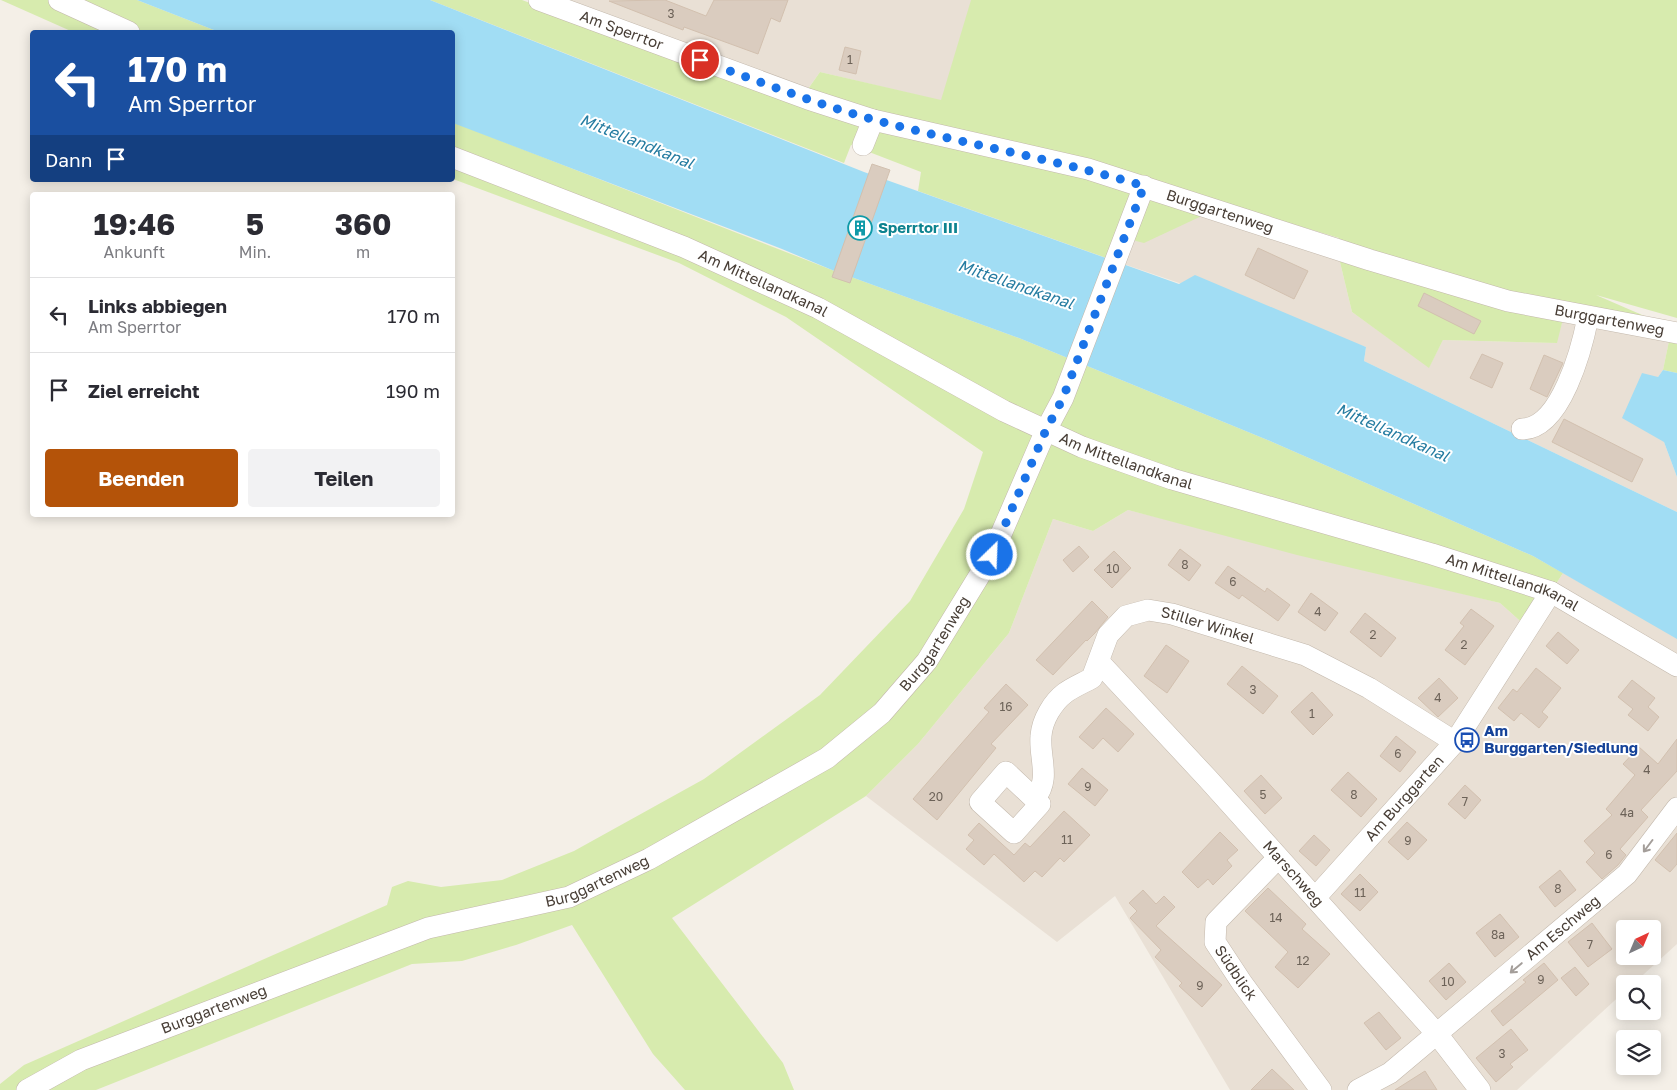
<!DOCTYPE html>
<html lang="de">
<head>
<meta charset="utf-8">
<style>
  :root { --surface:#fff; --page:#f2f2f3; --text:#2b2b33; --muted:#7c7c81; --line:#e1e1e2; --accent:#b45309 }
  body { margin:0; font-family:"Golos Text",sans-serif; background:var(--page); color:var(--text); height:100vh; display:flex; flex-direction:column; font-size:19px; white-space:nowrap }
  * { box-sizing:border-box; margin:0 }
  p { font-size:16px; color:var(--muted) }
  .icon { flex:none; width:28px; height:28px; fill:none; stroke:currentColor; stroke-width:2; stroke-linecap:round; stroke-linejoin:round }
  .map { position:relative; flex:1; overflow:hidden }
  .details { position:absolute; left:30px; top:192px; width:425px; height:325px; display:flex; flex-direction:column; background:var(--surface); border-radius:5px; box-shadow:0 2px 12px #0003 }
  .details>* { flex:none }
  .hud { position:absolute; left:30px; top:30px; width:425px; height:152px; border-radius:5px; box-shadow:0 2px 12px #0003; background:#1a4fa0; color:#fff; overflow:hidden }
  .needle { width:32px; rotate:44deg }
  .tools { position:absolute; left:1616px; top:920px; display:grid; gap:10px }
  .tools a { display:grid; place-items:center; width:45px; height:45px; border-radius:5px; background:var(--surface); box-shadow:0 2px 12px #0003; font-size:25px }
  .pin { position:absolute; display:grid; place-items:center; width:42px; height:42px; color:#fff; margin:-21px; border:2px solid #fff; border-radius:50%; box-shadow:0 1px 5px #0007 }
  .me { position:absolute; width:55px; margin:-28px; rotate:24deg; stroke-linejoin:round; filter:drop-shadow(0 0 4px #0008) }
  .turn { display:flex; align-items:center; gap:18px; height:105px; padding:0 15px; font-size:22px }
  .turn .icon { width:65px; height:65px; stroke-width:2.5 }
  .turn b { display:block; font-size:35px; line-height:42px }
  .then { display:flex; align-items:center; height:48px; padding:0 15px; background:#0003; gap:10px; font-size:19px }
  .eta { display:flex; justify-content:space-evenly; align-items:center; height:85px; text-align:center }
  .eta b { font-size:30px; font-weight:700; line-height:35px }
  .primary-button { display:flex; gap:10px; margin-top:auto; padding:10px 15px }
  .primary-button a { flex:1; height:58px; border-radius:5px; background:var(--accent); color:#fff; font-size:20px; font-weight:700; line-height:58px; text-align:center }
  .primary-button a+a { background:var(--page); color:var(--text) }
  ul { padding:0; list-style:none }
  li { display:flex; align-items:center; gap:15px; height:75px; padding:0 15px; border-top:1px solid var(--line) }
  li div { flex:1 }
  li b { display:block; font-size:19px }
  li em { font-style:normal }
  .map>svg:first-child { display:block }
  .residential { fill:#e9e0d5; fill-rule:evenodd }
  .green { fill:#d7ebae }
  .water { fill:#a1ddf4 }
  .building { fill:#daccbf; stroke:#d2c0af }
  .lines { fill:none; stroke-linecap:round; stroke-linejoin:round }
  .minor-casing { stroke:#c3b8ac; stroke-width:22 }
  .minor { stroke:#fff; stroke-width:21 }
  .oneway { stroke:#a49e9a }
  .route { stroke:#1a73e8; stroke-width:9; stroke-dasharray:0 16.2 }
  .labels { text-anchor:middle; stroke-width:4; stroke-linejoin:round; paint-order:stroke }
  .number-label { font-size:12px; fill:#6c6258 }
  .street-label { font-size:15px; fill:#483e36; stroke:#fff }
  .culture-label { font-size:15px; font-weight:bold; fill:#0d838f; stroke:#fff; text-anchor:start }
  .transit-label { font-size:15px; font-weight:bold; fill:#164399; stroke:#fff; text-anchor:start }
  .water-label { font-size:16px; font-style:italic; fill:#257ca1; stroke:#fff }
</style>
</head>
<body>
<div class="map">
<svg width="1677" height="1090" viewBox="0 0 1677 1090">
  <rect width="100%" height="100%" fill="#f4efe7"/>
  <!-- residential -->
  <g class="residential">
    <polygon points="567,0 972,0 942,101 820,72 807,90"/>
    <polygon points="1206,214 1339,258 1352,312 1429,367 1443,340 1556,343 1563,319 1669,341 1663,370 1658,377 1664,442 1677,477 1677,512 1364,361 1366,347 1112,260 1120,237"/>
    <path d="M 1128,510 L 1500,603 L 1528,628 L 1563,573 L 1677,638 L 1677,944 L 1633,984 L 1625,984 L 1625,991 L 1517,1090 L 1230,1090 L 1115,896 L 1057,942 L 866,796 L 918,744 L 1009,633 L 1053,519 L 1093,531 ZM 1625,929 L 1652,929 L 1652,956 L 1625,956 Z"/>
  </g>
  <!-- green -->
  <g class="green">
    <polygon points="1,0 137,0 219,32 73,32"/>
    <polygon points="430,0 522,0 798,103 820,72 941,100 971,0 1677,0 1677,318 1596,295 1656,321 1563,319 1557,343 1443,340 1429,368 1352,312 1339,258 1339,238 1213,200 1206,214 1144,243 1120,237 1112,260 918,191 921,172 851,145 844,163"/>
    <polygon points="453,122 832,270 1019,338 1270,441 1533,556 1563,573 1528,628 1500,603 1297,555 1128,510 1093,531 1053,519 1009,633 918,744 866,796 672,918 783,1063 794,1090 685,1090 653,1054 572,925 516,945 462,961 412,964 96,1090 0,1090 0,1084 24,1065 387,905 392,887 408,881 441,887 502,880 574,851 704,779 820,695 910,601 964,509 983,452 786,317 679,263 453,179"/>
    <polygon points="1669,341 1677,341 1677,373 1663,370"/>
  </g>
  <!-- water -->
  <g class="water">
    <polygon points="137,0 430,0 864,172 1179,284 1195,275 1366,347 1364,361 1677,512 1677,639 1533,556 1270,441 1019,338 832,270 782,249 453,123 452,32 219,32"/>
    <polygon points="1663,370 1677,373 1677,477 1664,442 1622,418 1642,373 1658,377"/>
  </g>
  <!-- building -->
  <g class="building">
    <polygon points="665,0 706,16 714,0 788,0 780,22 771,18 758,54 684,27 683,30 609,1"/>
    <polygon points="845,47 861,51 856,74 839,70"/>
    <polygon points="872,164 890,170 850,283 832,277"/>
    <polygon points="1258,248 1308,271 1294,299 1245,275"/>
    <polygon points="1424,293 1481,321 1474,334 1418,306"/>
    <polygon points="1482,354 1503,363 1492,388 1470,378"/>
    <polygon points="1544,355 1563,363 1547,397 1530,389"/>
    <polygon points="1564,419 1643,459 1632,482 1552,442"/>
    <polygon points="1079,546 1089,557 1073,572 1063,560"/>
    <polygon points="1180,549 1201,565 1189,581 1168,565"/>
    <polygon points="1114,551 1131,568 1112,588 1094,570"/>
    <polygon points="1228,566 1265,592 1267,588 1290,605 1278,621 1242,595 1239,599 1215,583"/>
    <polygon points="1311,593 1338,613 1325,631 1298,612"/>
    <polygon points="1092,601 1108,617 1095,633 1087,641 1086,640 1053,675 1036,660"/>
    <polygon points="1471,609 1494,626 1465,665 1445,650 1464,626 1460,623"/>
    <polygon points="1365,613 1396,638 1381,657 1350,632"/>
    <polygon points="1558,632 1579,650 1567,664 1546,646"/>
    <polygon points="1166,645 1189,661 1167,693 1144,676"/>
    <polygon points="1242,666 1278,696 1263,714 1227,684"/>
    <polygon points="1536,668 1561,688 1542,712 1548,717 1539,728 1521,713 1514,721 1498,708 1513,689 1517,692"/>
    <polygon points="1439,678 1458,698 1438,717 1418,698"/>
    <polygon points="1632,680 1655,698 1648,707 1659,717 1648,731 1628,715 1633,709 1618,697"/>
    <polygon points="1006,684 1028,705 991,744 996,748 937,820 913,799 989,712 984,708"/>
    <polygon points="1312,692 1333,715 1313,735 1291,712"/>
    <polygon points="1106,708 1134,734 1118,752 1103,738 1093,749 1079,737"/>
    <polygon points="1396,736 1416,752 1400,772 1380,756"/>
    <polygon points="1677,739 1677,771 1641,810 1648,817 1620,849 1626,855 1618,865 1602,879 1586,862 1595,853 1584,841 1612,815 1606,809 1635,775 1623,764 1639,747 1658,764"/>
    <polygon points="1082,768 1108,790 1095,806 1068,784"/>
    <polygon points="1348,772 1377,799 1361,817 1331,790"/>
    <polygon points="1261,775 1282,798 1265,814 1244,791"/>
    <polygon points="1465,785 1481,800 1465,819 1448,804"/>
    <polygon points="1064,811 1090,835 1064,862 1060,858 1042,877 1035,871 1024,882 994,854 984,865 966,849 974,840 968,835 979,823 1014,855 1025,843 1030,847"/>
    <polygon points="1407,822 1427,840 1408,860 1388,842"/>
    <polygon points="1220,832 1238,850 1227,860 1232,866 1213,885 1208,879 1198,888 1182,872"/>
    <polygon points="1677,833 1677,864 1670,872 1655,860"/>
    <polygon points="1314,835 1330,850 1316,866 1299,851"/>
    <polygon points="1560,870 1576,890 1555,907 1539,887"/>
    <polygon points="1360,874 1378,892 1360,911 1341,894"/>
    <polygon points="1268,888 1306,924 1302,929 1330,954 1298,988 1275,967 1288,952 1245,911"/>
    <polygon points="1143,890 1156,904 1164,896 1175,907 1156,926 1222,985 1202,1007 1179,986 1182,983 1155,957 1161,950 1130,918 1137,911 1129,903"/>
    <polygon points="1500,914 1519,937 1495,957 1476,933"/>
    <polygon points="1592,923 1612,949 1588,967 1568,942"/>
    <polygon points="1449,963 1466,982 1446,1000 1429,981"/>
    <polygon points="1544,963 1558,980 1503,1026 1491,1011 1526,982 1523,980"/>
    <polygon points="1575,967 1589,984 1576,996 1561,978"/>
    <polygon points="1379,1012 1401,1038 1386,1050 1364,1023"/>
    <polygon points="1511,1029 1528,1050 1510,1064 1513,1067 1496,1082 1476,1058"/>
    <polygon points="1272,1069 1294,1090 1251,1090"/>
    <polygon points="1425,1071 1437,1090 1395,1090"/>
  </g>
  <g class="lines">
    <!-- minor casing -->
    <g class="minor-casing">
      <g id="minor">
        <polyline points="59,0 129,32"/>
        <path id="s1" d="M 539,0 L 808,99 L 873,120 L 1088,169 L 1370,260 L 1508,301 L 1677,333"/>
        <polyline points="863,145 873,120"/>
        <path id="s2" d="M 452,157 L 684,247 L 818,308 L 1004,411 L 1082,447 L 1172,479 L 1432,554 L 1551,592 L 1677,666"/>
        <path d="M 1522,429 C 1561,429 1582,348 1588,317"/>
        <path id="s3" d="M 1100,663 L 1208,779 L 1437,1034 L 1480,1090"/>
        <polygon points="1006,772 1040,804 1014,833 980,802"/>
        <path id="s4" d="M 1035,798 C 1051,779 1039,758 1041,736 C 1042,720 1053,702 1065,693 C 1073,687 1083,683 1092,678 L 1108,635 L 1126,616 L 1148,610 L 1172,614 L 1305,655 L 1369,688 L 1455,742"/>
        <path id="s5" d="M 1277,859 L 1216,922 L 1215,942 L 1242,983 L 1321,1090"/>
        <path id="s6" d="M 1315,898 L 1455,742 L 1551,592"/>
        <path id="s7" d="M 27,1090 L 81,1060 L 428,928 L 569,897 L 649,859 L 827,758 L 882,713 L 927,661 L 992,555 L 1046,430 L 1063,398 L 1144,186"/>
        <path id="s8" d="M 1358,1090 L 1390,1073 L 1627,874 L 1677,808"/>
      </g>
    </g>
    <!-- minor -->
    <use href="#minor" class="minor"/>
  </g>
  <!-- one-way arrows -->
  <defs><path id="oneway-shaft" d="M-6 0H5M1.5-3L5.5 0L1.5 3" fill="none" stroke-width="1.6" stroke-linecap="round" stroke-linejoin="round" transform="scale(1.25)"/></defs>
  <g class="oneway">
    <use href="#oneway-shaft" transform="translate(1648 846) rotate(127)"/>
    <use href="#oneway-shaft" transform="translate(1516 968) rotate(140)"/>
  </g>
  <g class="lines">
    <!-- route -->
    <path class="route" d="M 700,60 C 758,81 816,104 875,120 C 964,144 1055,159 1144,186 L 1063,398 L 1046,430 L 992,555"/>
  </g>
  <!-- icons -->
  <defs>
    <g id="building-ring" transform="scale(1.25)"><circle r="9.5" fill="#fff" stroke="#0f9aa8" stroke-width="1.5"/><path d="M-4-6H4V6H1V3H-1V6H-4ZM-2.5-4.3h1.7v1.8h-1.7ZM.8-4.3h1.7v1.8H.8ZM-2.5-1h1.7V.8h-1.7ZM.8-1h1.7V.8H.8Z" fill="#0f9aa8"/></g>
    <g id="bus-ring" transform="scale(1.25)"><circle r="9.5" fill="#fff" stroke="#1a4fb4" stroke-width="1.5"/><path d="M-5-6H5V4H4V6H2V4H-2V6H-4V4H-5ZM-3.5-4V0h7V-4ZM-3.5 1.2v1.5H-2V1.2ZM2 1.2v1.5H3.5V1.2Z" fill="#1a4fb4"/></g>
  </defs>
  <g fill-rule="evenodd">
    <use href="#building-ring" x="860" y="228"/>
    <use href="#bus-ring" x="1467" y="740"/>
  </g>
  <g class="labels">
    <!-- number labels -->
    <g class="number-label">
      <text x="671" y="18">3</text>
      <text x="850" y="64">1</text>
      <text x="1185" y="569">8</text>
      <text x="1113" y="573">10</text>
      <text x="1233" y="586">6</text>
      <text x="1318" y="616">4</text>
      <text x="1373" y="639">2</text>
      <text x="1464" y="649">2</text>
      <text x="1253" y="694">3</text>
      <text x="1438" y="702">4</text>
      <text x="1006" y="711">16</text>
      <text x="1312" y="718">1</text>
      <text x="1398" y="758">6</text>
      <text x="1647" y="774">4</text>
      <text x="1088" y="791">9</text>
      <text x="1263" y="799">5</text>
      <text x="1354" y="799">8</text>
      <text x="936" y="801">20</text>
      <text x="1465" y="806">7</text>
      <text x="1627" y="817">4a</text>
      <text x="1067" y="844">11</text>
      <text x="1408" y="845">9</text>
      <text x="1609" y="859">6</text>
      <text x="1558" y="893">8</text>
      <text x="1360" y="897">11</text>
      <text x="1276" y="922">14</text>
      <text x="1498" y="939">8a</text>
      <text x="1590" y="949">7</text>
      <text x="1303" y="965">12</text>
      <text x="1541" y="984">9</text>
      <text x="1448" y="986">10</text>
      <text x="1200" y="990">9</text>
      <text x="1502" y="1058">3</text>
    </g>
    <!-- street labels -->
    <g class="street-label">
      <text dy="5" stroke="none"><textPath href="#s1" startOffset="88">Am Sperrtor</textPath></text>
      <text dy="5" stroke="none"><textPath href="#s1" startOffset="714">Burggartenweg</textPath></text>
      <text dy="5" stroke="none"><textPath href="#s2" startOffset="336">Am Mittellandkanal</textPath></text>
      <text dy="5" stroke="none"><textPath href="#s1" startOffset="1119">Burggartenweg</textPath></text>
      <text dy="5" stroke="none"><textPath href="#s2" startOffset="741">Am Mittellandkanal</textPath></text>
      <text dy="5" stroke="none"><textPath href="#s2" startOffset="1146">Am Mittellandkanal</textPath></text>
      <text dy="5" stroke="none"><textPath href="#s4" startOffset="302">Stiller Winkel</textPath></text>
      <text dy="5" stroke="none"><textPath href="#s7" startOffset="1029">Burggartenweg</textPath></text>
      <text dy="5" stroke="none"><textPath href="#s6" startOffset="134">Am Burggarten</textPath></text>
      <text dy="5" stroke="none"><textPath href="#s3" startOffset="286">Marschweg</textPath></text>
      <text dy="5" stroke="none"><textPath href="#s7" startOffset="609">Burggartenweg</textPath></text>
      <text dy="5" stroke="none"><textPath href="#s8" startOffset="262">Am Eschweg</textPath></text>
      <text dy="5" stroke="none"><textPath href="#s5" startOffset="145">Südblick</textPath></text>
      <text dy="5" stroke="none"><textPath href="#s7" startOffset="204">Burggartenweg</textPath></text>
    </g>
    <!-- culture labels -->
    <g class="culture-label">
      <text x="878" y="233">Sperrtor III</text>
    </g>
    <!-- transit labels -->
    <g class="transit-label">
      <text x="1484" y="736">Am<tspan x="1484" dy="17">Burggarten/Siedlung</tspan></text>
    </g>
    <!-- water labels -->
    <g class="water-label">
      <text transform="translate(637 141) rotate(22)" y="6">Mittellandkanal</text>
      <text transform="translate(1016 284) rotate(19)" y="6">Mittellandkanal</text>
      <text transform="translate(1393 432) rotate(24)" y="6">Mittellandkanal</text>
    </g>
  </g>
</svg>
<div class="tools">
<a><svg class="needle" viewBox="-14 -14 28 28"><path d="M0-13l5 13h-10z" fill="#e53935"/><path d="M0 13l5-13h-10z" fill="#7c7c81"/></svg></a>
<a><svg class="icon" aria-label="search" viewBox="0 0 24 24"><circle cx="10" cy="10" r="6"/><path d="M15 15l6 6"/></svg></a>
<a><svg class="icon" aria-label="layers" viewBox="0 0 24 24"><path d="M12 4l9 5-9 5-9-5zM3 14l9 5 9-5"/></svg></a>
</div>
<div class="pin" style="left:700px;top:60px;background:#d93025"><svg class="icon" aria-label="arrive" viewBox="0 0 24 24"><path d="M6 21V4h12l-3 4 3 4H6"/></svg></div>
<svg class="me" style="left:992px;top:555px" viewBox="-20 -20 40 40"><circle r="17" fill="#1a73e8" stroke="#fff" stroke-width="3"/><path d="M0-11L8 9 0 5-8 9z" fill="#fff"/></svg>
<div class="hud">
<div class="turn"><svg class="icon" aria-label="left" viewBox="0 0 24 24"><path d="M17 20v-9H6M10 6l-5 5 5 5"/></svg><div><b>170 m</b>Am Sperrtor</div></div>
<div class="then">Dann<svg class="icon" aria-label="arrive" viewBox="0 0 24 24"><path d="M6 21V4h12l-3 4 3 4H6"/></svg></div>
</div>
<section class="details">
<div class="eta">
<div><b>19:46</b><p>Ankunft</p></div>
<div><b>5</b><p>Min.</p></div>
<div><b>360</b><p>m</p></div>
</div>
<ul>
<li><svg class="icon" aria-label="left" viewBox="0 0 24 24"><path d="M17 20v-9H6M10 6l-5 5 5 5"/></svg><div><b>Links abbiegen</b><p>Am Sperrtor</p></div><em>170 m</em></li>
<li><svg class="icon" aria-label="arrive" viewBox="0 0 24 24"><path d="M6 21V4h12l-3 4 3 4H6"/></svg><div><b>Ziel erreicht</b></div><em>190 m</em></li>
</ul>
<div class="primary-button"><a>Beenden</a><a>Teilen</a></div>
</section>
</div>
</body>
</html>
